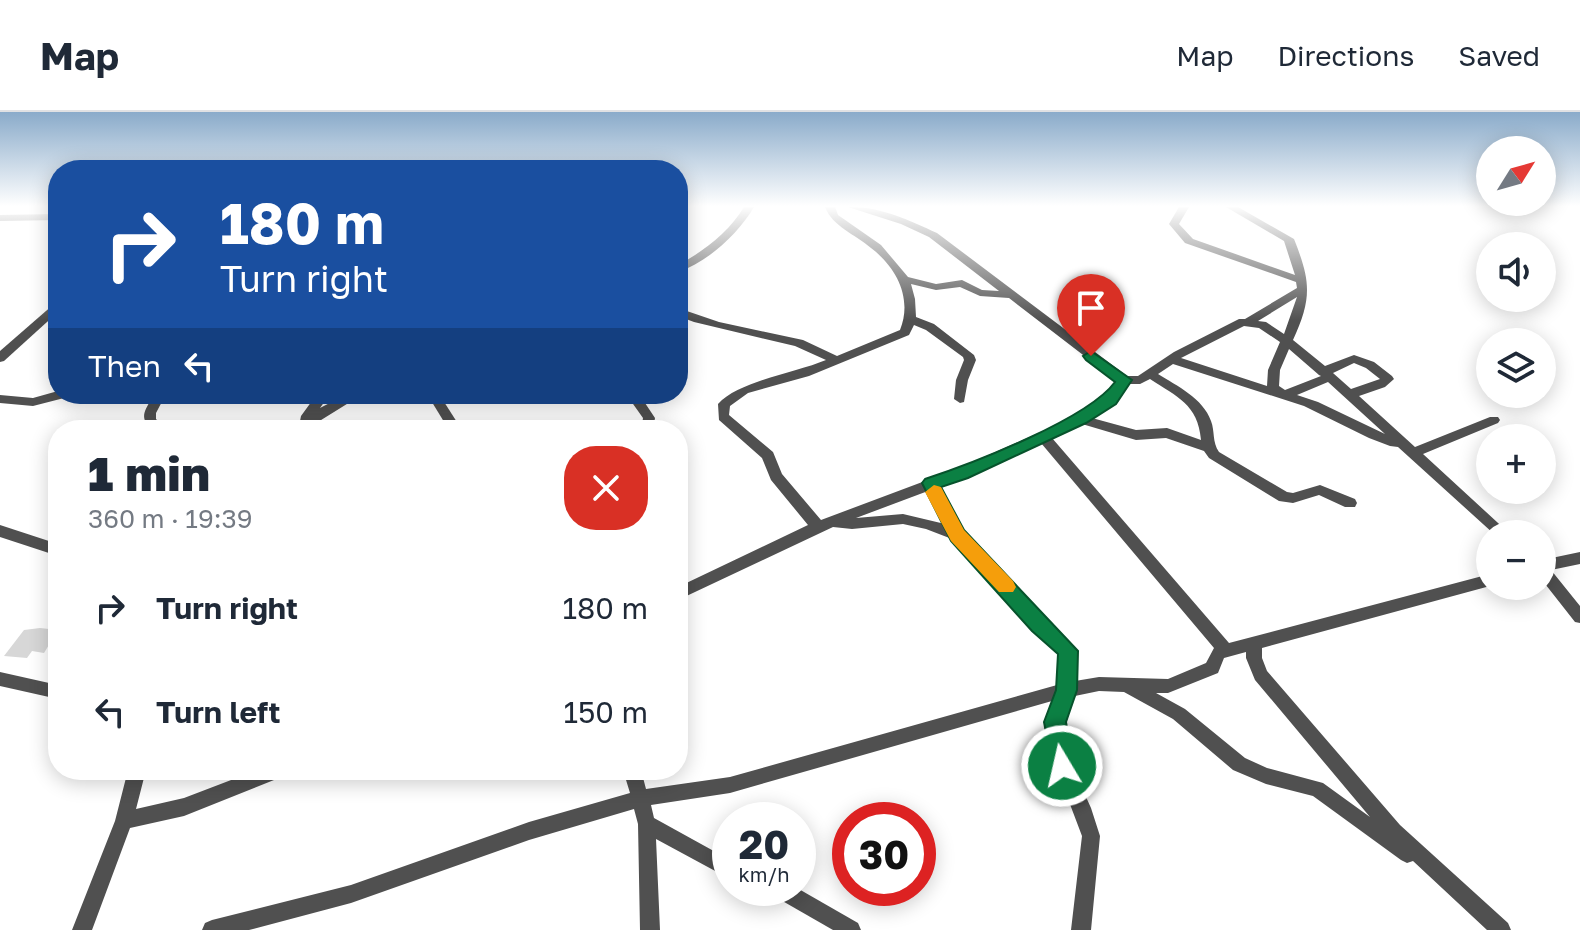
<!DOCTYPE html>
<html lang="en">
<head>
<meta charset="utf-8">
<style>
  :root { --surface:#fff; --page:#f6f6f7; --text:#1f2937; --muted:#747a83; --line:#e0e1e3 }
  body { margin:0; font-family:"Golos Text",sans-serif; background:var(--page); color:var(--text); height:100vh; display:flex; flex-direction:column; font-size:30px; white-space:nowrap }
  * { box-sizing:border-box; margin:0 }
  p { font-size:26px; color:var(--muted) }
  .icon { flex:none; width:44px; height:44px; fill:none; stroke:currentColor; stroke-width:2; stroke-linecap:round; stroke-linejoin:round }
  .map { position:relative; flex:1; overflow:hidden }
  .drawer { position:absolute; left:48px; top:308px; width:640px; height:360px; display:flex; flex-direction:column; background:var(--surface); border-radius:32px; box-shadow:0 4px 20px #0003 }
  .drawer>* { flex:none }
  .top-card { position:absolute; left:48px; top:48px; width:640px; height:244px; border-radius:32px; box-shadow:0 4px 20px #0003; background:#1a4fa0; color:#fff; overflow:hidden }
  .needle { width:52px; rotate:53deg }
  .controls { position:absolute; left:1476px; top:24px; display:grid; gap:16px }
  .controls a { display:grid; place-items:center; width:80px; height:80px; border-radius:50%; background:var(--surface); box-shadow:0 4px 20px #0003; font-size:40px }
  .speed { position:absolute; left:712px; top:690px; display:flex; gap:16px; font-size:40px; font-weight:700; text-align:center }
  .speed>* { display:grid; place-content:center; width:104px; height:104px; border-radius:50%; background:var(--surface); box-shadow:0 4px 20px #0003; line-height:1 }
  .speed small { font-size:20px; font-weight:400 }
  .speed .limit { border:12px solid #d22; background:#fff; color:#111 }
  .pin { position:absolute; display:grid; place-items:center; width:68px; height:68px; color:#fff; margin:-82px -34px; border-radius:50% 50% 50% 0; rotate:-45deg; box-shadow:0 0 8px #0007 }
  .pin .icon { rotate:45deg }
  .me { position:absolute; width:88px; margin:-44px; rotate:351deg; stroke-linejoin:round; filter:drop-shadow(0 0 6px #0008) }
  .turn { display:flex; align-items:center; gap:28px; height:168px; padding:0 40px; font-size:36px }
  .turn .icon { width:104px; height:104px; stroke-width:2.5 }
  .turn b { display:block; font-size:56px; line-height:68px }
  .then { display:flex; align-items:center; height:76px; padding:0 40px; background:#0003; gap:16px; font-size:30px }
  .round { display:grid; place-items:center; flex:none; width:84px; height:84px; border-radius:32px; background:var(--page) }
  .summary { display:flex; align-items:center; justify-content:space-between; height:136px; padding:0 40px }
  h1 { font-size:48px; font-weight:800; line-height:60px }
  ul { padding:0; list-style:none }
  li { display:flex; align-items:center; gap:24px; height:104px; padding:0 40px }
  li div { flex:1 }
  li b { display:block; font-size:30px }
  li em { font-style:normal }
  header { display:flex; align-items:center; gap:48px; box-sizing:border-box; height:112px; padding:0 40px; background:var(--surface); border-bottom:2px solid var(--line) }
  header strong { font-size:38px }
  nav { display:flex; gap:44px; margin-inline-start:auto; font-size:28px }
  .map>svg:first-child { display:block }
  .green { fill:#d7d7d7 }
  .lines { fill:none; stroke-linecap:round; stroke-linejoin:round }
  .street { fill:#505050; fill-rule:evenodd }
  .route { fill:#0b8043; stroke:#07532c; stroke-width:2 }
  .slow { fill:#f59e0b }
</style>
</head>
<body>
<header>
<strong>Map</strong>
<nav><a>Map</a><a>Directions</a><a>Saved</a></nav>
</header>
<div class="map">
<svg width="1580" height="818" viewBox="0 0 1580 818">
  <rect width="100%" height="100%" fill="#fff"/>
  <!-- green -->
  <polygon class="green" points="40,516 58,518 44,541 32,539 27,546 4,544 24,518"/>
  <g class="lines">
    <!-- street -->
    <g class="street">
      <path d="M 744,95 L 754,95 C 738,122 708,150 678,160 L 678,153 C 703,140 729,120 744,95 Z"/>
      <path d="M 825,95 L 835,95 L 838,103 L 881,133 L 908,165 L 936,172 L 962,168 L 982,178 L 999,179 L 929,125 L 901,112 L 848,95 C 879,94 909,108 937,121 L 1127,264 L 1138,264 L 1174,240 L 1239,207 L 1245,207 L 1297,176 L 1296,170 L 1185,131 L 1169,112 L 1179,95 L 1189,95 L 1179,112 L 1193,127 L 1295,163 L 1284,129 L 1226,95 L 1238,95 L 1294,127 C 1311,170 1312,186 1293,228 L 1325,254 L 1354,243 L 1374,250 L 1392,264 L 1394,267 L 1385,275 L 1359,284 L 1415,335 L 1490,305 L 1498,305 L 1500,308 L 1498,311 L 1423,342 L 1510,422 L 1494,422 L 1398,335 L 1390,334 L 1369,326 L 1304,294 L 1173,252 L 1158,262 C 1177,274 1203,286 1211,309 C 1215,319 1212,330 1219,340 L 1287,380 L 1293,381 L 1320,373 L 1355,387 L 1357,391 L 1355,395 L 1345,395 L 1319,383 L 1293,391 L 1279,389 L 1209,346 L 1204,339 L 1166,326 L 1136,328 L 1082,312 L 1052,326 L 1229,531 L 1490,462 L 1490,474 L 1262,536 L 1262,546 L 1267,559 L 1400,713 L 1508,811 L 1511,818 L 1487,818 L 1413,749 L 1407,751 L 1401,748 L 1313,684 L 1266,672 L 1233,658 L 1173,607 L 1124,580 L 1099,579 L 1070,585 L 1064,603 L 1065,627 L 1073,656 L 1091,696 L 1100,724 L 1091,818 L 1071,818 L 1082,724 L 1051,642 L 1047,612 L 1052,589 L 730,681 L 651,693 L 654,706 L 730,748 L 730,767 L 656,727 L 660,818 L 640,818 L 638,712 L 634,697 L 529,728 L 351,791 L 249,818 L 202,818 L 205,811 L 212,808 L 351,773 L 529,710 L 630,681 L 623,658 L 641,658 L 646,677 L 730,665 L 1057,573 L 1061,560 L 1060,542 L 1034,518 L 952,427 L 926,417 L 903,412 L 852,417 L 833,415 L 678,488 L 678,475 L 808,413 L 771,368 L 762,346 L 719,308 L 718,292 C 739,269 795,261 826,248 L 795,234 L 694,210 L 678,204 L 678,196 L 719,210 L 803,228 L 837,244 L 900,218 C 913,186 896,155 871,136 C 855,122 833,115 825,95 ZM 911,172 L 936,178 L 960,175 L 980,184 L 1009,186 L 1117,269 L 1106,285 L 1077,304 L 957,357 L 821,408 L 782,362 L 773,340 L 729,303 L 730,294 L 748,281 L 809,264 L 909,223 L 914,213 L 926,218 L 963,245 L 964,248 L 956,268 L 954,287 L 960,291 L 964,290 L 968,268 L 976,248 L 974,243 L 934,212 L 916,205 L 915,187 ZM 1297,185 L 1284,222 L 1266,210 L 1258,209 ZM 1244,214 L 1259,216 L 1280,230 L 1268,258 L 1267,274 L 1181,246 ZM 1289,237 L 1319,263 L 1321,264 L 1285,278 L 1279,274 L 1280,258 ZM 1354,251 L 1366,256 L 1380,267 L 1351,277 L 1333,261 ZM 1150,267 C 1177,285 1198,292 1201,328 L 1167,316 L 1136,318 L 1092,306 L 1114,291 L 1127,272 L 1140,272 ZM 1328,270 L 1385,322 L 1318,290 L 1297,283 ZM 1041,331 L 1214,536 L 1206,551 L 1168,567 L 1099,565 L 1075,569 L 1077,550 L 1074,534 L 1044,508 L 962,419 L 940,375 ZM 928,379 L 945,412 L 903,402 L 856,406 ZM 1246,540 L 1246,546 L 1255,568 L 1370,705 L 1323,671 L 1267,656 L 1245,646 L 1185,597 L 1156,581 L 1168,581 L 1218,561 L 1224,546 Z"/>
      <polygon points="58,102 58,108 0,109 0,103"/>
      <polygon points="58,191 58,200 4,249 0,250 0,239 54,192"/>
      <polygon points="58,279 58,282 70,282 68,285 33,294 0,291 0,283 33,286"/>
      <path d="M 154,282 L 166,282 L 156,301 L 156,307 L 160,311 L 177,315 L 178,318 L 151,318 C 138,303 146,298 154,282 Z"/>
      <polygon points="317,282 330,282 320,296 347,282 363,282 305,318 290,318 300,309 301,304"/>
      <polygon points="427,282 439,282 462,318 449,318"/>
      <polygon points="626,282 639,282 655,306 653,318 641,318 643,306"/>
      <polygon points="0,413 58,432 58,444 0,425"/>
      <polygon points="1580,440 1580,452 1551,458 1580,494 1580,511 1575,510 1542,468 1542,448"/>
      <polygon points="0,560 58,573 58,587 0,574"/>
      <polygon points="128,658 146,658 136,697 184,686 257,658 287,658 284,664 184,704 130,716 92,818 72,818 115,709"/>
      <polygon points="770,776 797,776 858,811 861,818 833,818 772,783"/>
    </g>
  </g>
  <!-- sky -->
  <linearGradient id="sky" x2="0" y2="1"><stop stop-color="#8aabca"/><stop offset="0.45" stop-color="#fff"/><stop offset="1" stop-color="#fff" stop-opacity="0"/></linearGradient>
  <rect width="1580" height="209" fill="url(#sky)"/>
  <!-- route -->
  <path class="route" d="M 1091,239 L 1132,268 L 1116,292 L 1086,311 L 968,366 L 941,375 L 964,418 L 1078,539 L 1077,578 L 1066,610 L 1073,654 L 1070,662 L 1062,665 L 1054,662 L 1044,610 L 1056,578 L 1058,542 L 1032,519 L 951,429 L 922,371 L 925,367 C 971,352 1088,307 1115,270 L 1086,248 L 1083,244 Z"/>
  <!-- slow -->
  <polygon class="slow" points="934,373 941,375 964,418 1013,469 1016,475 1013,480 999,480 951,429 925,380"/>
</svg>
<div class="controls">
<a><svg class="needle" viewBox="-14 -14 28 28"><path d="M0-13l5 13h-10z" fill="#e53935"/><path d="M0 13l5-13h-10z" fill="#747a83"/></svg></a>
<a><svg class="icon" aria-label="sound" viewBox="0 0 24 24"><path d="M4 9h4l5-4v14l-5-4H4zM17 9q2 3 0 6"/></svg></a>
<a><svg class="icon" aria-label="layers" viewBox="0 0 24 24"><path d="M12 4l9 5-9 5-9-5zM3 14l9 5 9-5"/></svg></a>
<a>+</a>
<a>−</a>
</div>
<div class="speed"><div>20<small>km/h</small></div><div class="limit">30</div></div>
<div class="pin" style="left:1091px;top:244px;background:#d93025"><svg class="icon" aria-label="arrive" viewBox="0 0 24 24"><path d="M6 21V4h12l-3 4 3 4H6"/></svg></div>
<svg class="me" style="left:1062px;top:654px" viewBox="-20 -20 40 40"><circle r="17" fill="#0b8043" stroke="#fff" stroke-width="3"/><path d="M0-11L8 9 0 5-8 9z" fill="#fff"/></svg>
<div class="top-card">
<div class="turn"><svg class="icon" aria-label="right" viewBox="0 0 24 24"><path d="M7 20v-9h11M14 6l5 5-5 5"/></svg><div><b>180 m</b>Turn right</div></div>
<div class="then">Then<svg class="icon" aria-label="left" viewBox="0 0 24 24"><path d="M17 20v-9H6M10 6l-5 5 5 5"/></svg></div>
</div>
<section class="drawer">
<div class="summary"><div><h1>1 min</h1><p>360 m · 19:39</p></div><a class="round" style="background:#d93025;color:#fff"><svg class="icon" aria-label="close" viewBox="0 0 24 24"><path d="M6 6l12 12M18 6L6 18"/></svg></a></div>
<ul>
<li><svg class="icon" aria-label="right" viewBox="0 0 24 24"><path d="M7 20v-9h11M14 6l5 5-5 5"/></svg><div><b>Turn right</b></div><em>180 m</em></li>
<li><svg class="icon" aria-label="left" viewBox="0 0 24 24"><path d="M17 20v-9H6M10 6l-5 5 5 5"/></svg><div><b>Turn left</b></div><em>150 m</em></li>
</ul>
</section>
</div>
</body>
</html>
